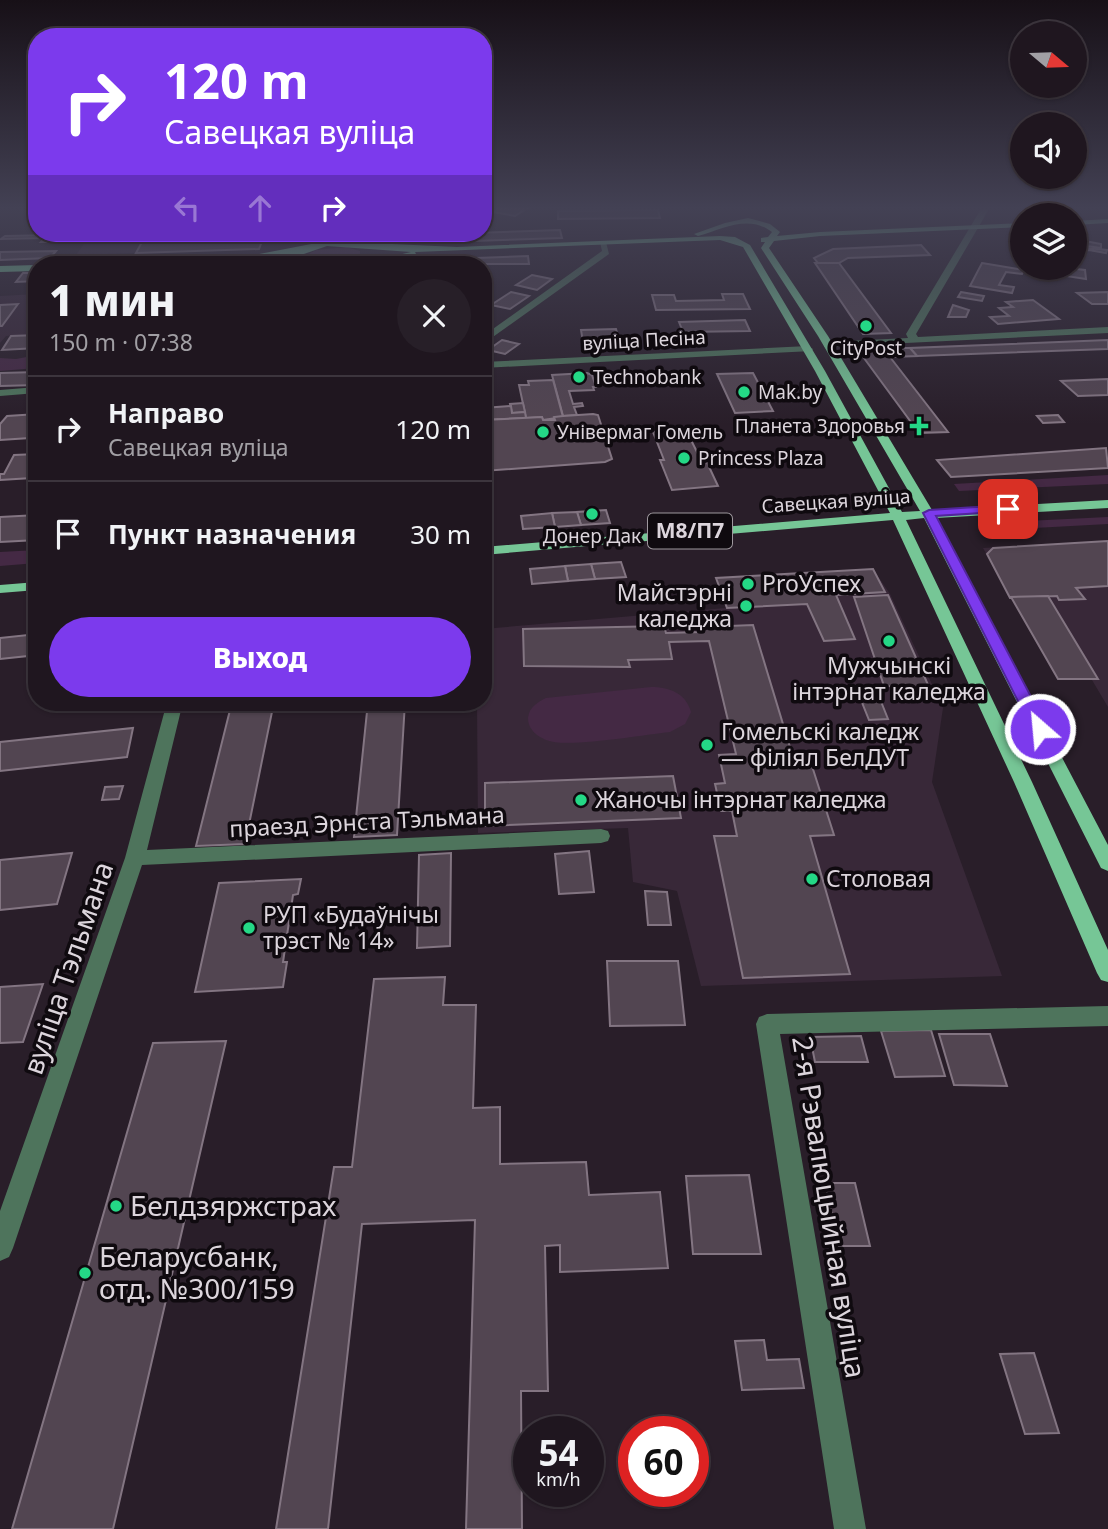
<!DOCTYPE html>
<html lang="ru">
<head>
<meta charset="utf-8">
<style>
  :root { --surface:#1f161f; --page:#271f28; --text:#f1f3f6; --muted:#a19fa4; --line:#3c353d; --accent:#7c3aed }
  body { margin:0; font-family:"Noto Sans",sans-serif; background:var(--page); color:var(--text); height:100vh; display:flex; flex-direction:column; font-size:26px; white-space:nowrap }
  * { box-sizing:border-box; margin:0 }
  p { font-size:23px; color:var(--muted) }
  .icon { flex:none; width:38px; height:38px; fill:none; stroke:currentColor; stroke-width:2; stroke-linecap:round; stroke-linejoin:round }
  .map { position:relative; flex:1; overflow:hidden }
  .sheet { position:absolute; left:28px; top:256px; width:464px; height:455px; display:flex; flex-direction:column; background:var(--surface); border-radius:28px; box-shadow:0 2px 5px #0004,0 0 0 2px var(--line) }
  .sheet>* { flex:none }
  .guide { position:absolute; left:28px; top:28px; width:464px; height:214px; border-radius:28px; box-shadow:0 2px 5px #0004,0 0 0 2px var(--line); background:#7c3aed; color:#fff; overflow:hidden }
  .needle { width:46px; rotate:109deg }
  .buttons { position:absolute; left:1010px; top:21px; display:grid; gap:14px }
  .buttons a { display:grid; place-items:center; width:77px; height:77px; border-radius:50%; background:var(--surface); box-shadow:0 2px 5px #0004,0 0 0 2px var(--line); font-size:35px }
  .speed { position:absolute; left:513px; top:1416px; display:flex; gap:14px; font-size:35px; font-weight:700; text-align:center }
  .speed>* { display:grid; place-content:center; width:91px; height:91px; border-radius:50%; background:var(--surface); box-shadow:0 2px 5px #0004,0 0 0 2px var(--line); line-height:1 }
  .speed small { font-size:18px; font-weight:400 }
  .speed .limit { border:10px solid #d22; background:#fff; color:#111 }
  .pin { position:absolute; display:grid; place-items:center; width:60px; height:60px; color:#fff; margin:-30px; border-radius:14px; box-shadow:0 4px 10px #0006 }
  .me { position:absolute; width:77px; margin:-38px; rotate:333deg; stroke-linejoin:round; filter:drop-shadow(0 0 5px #0008) }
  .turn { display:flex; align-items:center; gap:24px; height:147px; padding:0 21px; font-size:32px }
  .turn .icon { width:91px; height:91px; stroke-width:2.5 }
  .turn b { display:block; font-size:49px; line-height:60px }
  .lanes { display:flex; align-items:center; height:66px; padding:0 21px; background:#0003; justify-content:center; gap:35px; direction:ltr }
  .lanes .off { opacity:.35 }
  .round { display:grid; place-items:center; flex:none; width:74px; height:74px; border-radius:37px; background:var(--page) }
  .summary { display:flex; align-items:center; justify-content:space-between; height:119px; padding:0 21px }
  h1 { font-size:42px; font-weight:800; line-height:52px }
  .action { display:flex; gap:14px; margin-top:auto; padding:14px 21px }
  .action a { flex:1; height:80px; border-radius:42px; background:var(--accent); color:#fff; font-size:28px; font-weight:800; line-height:80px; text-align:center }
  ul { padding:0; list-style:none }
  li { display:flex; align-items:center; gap:21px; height:105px; padding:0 21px; border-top:2px solid var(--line) }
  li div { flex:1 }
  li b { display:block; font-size:26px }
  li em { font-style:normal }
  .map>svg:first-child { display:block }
  .built { fill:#382838 }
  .green { fill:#442944 }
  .building { fill:#524551; stroke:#837582; stroke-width:2 }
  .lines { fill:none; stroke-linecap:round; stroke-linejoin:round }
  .minor { fill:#4e745c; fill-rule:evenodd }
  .major { fill:#76c696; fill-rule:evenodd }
  .route { fill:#7c3aed; stroke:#51269a; stroke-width:2 }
  .poi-dot { fill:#24d886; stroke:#0f0a0f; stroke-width:2.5 }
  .labels { text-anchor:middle; stroke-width:7; stroke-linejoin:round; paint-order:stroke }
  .far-street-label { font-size:19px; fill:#dcd5dc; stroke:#0f0a0f }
  .far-poi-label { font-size:19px; fill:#dcd5dc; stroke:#0f0a0f; text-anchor:start }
  .shield { fill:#0f0a0f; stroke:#9e989e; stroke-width:2 }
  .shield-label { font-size:21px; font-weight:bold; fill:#dcd5dc }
  .poi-label { font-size:23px; fill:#dcd5dc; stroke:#0f0a0f; text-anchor:start }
  .street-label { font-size:23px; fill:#dcd5dc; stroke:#0f0a0f }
  .near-street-label { font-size:28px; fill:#dcd5dc; stroke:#0f0a0f }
  .near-poi-label { font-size:28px; fill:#dcd5dc; stroke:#0f0a0f; text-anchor:start }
</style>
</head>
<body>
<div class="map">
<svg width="1108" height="1529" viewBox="0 0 1108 1529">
  <rect width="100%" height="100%" fill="#291e29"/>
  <!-- built -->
  <g class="built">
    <polygon points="92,233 265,233 259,249 76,255"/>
    <polygon points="37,294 37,312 32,318 37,318 37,334 6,336 0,343 0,296"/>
    <polygon points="1108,541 1108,707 1092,680 1057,679 983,548"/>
    <polygon points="873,569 890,594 943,708 932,782 1002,976 701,986 677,891 633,882 628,828 478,833 477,702 483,702 483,629 726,608 716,578"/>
  </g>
  <!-- green -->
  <g class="green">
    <path d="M 346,247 L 360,251 L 360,259 C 348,266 317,269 305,260 L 305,256 L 316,250 Z"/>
    <polygon points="37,355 37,368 0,371 0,358 16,359"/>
    <polygon points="1108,475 1108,484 959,491 954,484"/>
    <polygon points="1108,517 1108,524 995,530 988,523"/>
    <polygon points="37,550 37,563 0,566 0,552"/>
    <path d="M 651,687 C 669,687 686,693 691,712 L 685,724 L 670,732 C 642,735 580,746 554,742 C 542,740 528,732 528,718 C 529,707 538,702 546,698 Z"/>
  </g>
  <!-- building -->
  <g class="building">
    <polygon points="498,209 526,209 515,216 493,212"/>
    <polygon points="658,210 660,218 558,219 558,211"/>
    <polygon points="560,230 562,238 444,242 444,234"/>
    <polygon points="233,233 265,233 259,249 136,253 142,242 230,239"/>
    <polygon points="53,235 46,242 41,242 45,238 1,239 5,236"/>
    <polygon points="1074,240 1087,248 1107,250 1106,253 1089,250 1074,251"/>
    <polygon points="1085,241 1101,244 1101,248 1079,245 1079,242"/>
    <polygon points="921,245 930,255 848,258 839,263 818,263 814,258 833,249"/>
    <polygon points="56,251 50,258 0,260 0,252"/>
    <polygon points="528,256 529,264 422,264 422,260"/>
    <polygon points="815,263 839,263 891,333 863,334"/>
    <polygon points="982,263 1024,270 1022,274 1006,272 999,285 1014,287 1012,293 970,286"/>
    <polygon points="1041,268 1059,268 1059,275 1041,273"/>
    <polygon points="1067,268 1085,270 1086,279 1066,276"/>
    <polygon points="23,273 37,273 37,281 16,282"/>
    <polygon points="532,275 552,279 537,290 516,285"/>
    <polygon points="511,292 529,296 510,309 491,305"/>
    <polygon points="961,292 984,296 982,301 958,297"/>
    <polygon points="1108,292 1108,304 1092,304 1077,293"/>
    <polygon points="722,294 743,294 750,309 656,310 652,295 674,295 676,301 724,300"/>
    <polygon points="1033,300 1059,319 998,324 990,317 1009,316 999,308 1013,307 1006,302"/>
    <polygon points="18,304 2,326 0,326 0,305"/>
    <polygon points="953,305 969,310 966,317 948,317"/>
    <polygon points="745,320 750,331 683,332 679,322"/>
    <polygon points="616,329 619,341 583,342 581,330"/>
    <polygon points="37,335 37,348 2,350 11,336"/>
    <polygon points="502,340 519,344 505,354 488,350"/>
    <polygon points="1108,340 1108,349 917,356 910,348"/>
    <polygon points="904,348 910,348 917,356 890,357 948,432 919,433 858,350"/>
    <polygon points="37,372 37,385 0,386 0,373"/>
    <polygon points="587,373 592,375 596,387 593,387 594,390 569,391 573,404 582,403 583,406 574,407 577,415 563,416 552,375"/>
    <polygon points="753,373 773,411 735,413 717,374"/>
    <polygon points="1108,379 1108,395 1078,396 1061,381"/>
    <polygon points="553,380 563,417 543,420 542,417 526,418 519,385 529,385 528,381"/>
    <polygon points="523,403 525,412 512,413 510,404"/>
    <polygon points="511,406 512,413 525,412 526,418 483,420 483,408"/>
    <polygon points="37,414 37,425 30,438 0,440 0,424 7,416"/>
    <polygon points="593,414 598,415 612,459 605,462 483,471 483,420 542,417 543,420 555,420 554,417 563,416"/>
    <polygon points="1058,415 1064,422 1043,423 1037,416"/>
    <polygon points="686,430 699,456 704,456 718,486 672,490 660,460 664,460 653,432"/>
    <polygon points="1106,448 1108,468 951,477 937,460"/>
    <polygon points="37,454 37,468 32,478 0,480 0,474 4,474 14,455"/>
    <polygon points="606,510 610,523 581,525 577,512"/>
    <polygon points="577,512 581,525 555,527 552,513"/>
    <polygon points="552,513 555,527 523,529 521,516"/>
    <polygon points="37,515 37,540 0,542 0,517"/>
    <polygon points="1108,541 1108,586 1076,588 1085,599 1059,600 1057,596 1010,598 987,554 993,548"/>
    <polygon points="621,562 626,577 595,579 591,564"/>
    <polygon points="591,564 595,579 568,581 565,566"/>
    <polygon points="565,566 568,581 532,584 530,569"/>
    <polygon points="873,569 885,592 836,595 855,639 824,641 807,604 727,608 716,578"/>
    <polygon points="888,595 929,687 884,686 854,597"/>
    <polygon points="1048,596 1098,679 1058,679 1011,597"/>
    <polygon points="728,623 729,626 753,625 796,767 812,766 834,835 810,836 850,974 743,978 714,836 737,836 732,811 721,811 715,784 725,783 719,755 736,754 709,641 669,642 672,659 628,660 630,667 524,666 523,629 664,626 666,633 700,632 698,624"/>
    <polygon points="37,634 37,655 0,659 0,638"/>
    <polygon points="880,699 888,719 869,720 861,700"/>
    <polygon points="232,702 274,702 245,844 196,846"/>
    <polygon points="368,702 405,702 397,835 354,837"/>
    <polygon points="133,728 127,757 0,771 0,742"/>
    <polygon points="673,776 681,818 485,826 485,783"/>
    <polygon points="123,786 119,799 102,800 105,787"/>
    <polygon points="589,851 594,892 559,894 555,854"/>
    <polygon points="72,853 57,904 0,910 0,860"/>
    <polygon points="451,853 450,946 417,948 419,855"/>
    <polygon points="301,879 298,894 293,895 283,962 287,962 283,987 195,992 219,883"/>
    <polygon points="645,891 667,892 671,925 648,925"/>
    <polygon points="607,961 678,961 685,1025 610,1026"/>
    <polygon points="445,977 443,1005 476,1005 473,1108 500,1107 500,1164 586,1162 589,1195 660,1192 668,1268 560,1272 560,1245 545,1246 548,1391 521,1391 522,1529 466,1529 475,1220 362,1224 328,1529 276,1529 334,1167 352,1167 374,979"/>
    <polygon points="43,984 23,1042 0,1043 0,987"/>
    <polygon points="931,1030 945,1076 895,1077 881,1031"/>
    <polygon points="939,1034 990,1034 1007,1086 954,1085"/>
    <polygon points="861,1036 868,1062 815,1062 810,1037"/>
    <polygon points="226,1041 113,1529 12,1529 153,1043"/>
    <polygon points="749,1175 761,1254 693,1254 686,1176"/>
    <polygon points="825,1183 855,1183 870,1246 839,1246"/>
    <polygon points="764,1340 767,1360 799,1359 804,1388 742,1390 735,1341"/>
    <polygon points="1034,1353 1059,1433 1025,1434 1000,1354"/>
  </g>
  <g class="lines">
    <!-- minor -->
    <g class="minor">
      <polygon points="981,209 989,209 916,334 918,337 1108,327 1108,333 824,347 824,343 828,342 908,338 906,334"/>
      <path d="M 291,233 L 333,243 C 320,249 304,241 291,236 Z"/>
      <polygon points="600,242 606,242 609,254 483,344 483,336 602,251"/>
      <polygon points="808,346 813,349 812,351 483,368 483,362"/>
      <polygon points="37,387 37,393 0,396 0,390"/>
      <polygon points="167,702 183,702 147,850 601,829 608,831 610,836 608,841 601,843 142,865 13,1248 9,1257 0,1261 0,1211 125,858"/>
      <polygon points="1108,1006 1108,1026 780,1034 866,1529 834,1529 756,1024 759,1017 767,1014"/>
    </g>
    <!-- major -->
    <g class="major">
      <path d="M 748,218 L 770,224 L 780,232 L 777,236 L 820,232 L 1022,223 L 1022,227 L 820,236 L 774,241 L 769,248 L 828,336 L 932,510 L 1108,500 L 1108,508 L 936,518 L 1108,845 L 1108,871 L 1101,868 L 924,518 L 906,520 L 1032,782 L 1108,950 L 1108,982 L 1101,980 L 1097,973 L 1014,782 L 893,520 L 483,555 L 483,547 L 890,513 L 815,371 L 743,247 L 720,240 L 415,252 L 416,254 L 412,257 L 374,264 L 359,264 L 411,252 L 327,246 L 295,257 L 291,254 L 249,262 L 113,264 L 117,261 L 249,256 L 327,241 L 457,247 L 720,236 L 735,237 L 750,245 L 825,371 L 902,512 L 920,511 L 818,336 L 761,248 L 765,242 L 761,242 L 761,238 L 768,237 L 772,232 C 748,214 723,229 698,236 L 694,234 L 725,223 Z"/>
      <polygon points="1108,219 1108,223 1074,225 1074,221"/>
      <polygon points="37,265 37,271 0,272 0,266"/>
      <polygon points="37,582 37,590 0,593 0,585"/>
    </g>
  </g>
  <!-- sky -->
  <linearGradient id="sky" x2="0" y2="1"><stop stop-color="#171017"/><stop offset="0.49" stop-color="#434154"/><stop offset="1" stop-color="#434154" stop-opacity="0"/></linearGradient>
  <rect width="1108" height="424" fill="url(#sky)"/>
  <!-- route -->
  <polygon class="route" points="1008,505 1013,506 1013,511 936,516 1048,729 1040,735 1032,729 923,513 929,510"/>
  <!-- markers -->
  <g class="poi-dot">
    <circle cx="866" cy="326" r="7"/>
    <circle cx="579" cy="377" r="7"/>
    <circle cx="744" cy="392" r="7"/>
    <path d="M915.5 415.5h7v7h7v7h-7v7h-7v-7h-7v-7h7z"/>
    <circle cx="543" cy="432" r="7"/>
    <circle cx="684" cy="458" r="7"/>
    <circle cx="592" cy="514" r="7"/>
    <circle cx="748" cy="584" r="7"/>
    <circle cx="746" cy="606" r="7"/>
    <circle cx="889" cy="641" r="7"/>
    <circle cx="707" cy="745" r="7"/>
    <circle cx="581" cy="800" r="7"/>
    <circle cx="812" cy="879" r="7"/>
    <circle cx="249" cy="928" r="7"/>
    <circle cx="116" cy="1206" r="7"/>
    <circle cx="85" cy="1273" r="7"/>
  </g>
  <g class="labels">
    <!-- far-street labels -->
    <g class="far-street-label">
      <text transform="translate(644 340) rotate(-3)" y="7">вуліца Песіна</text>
      <text transform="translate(836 501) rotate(-4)" y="7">Савецкая вуліца</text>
    </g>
    <!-- far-poi labels -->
    <g class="far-poi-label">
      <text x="866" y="355" text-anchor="middle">CityPost</text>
      <text x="593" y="384">Technobank</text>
      <text x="758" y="399">Mak.by</text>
      <text x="905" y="433" text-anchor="end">Планета Здоровья</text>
      <text x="557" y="439">Універмаг Гомель</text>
      <text x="698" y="465">Princess Plaza</text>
      <text x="592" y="543" text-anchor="middle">Донер Дак</text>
    </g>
    <!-- shield labels -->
    <rect class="shield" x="648" y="513.5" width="84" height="35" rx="5"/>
    <g class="shield-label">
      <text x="690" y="538">М8/П7</text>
    </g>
    <!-- poi labels -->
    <g class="poi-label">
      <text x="762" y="592">ProУспех</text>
      <text x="732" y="601" text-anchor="end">Майстэрні<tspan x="732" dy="26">каледжа</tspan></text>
      <text x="889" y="674" text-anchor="middle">Мужчынскі<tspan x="889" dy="26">інтэрнат каледжа</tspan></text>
      <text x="721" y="740">Гомельскі каледж<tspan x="721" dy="26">— філіял БелДУТ</tspan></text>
      <text x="595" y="808">Жаночы інтэрнат каледжа</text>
      <text x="826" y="887">Столовая</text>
      <text x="263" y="923">РУП «Будаўнічы<tspan x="263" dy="26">трэст № 14»</tspan></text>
    </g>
    <!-- street labels -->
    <g class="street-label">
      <text transform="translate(367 822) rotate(-3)" y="8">праезд Эрнста Тэльмана</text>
    </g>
    <!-- near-street labels -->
    <g class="near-street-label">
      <text transform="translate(68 968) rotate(-71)" y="10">вуліца Тэльмана</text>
      <text transform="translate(829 1207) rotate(81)" y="10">2-я Рэвалюцыйная вуліца</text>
    </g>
    <!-- near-poi labels -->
    <g class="near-poi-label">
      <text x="130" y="1216">Белдзяржстрах</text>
      <text x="99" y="1267">Беларусбанк,<tspan x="99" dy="32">отд. №300/159</tspan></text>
    </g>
  </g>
</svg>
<div class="buttons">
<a><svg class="needle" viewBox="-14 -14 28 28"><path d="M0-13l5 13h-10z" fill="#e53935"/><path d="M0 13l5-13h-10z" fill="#a19fa4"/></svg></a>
<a><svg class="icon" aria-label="sound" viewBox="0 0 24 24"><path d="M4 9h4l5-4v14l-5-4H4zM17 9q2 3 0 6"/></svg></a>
<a><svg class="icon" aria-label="layers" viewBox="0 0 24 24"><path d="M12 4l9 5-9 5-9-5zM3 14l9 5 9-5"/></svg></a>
</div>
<div class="speed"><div>54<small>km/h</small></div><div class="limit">60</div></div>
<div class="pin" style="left:1008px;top:509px;background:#d93025"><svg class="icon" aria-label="arrive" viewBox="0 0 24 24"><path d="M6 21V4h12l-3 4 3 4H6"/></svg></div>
<svg class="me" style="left:1040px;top:729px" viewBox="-20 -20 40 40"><circle r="17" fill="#7c3aed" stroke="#fff" stroke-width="3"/><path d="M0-11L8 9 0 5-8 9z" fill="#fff"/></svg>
<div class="guide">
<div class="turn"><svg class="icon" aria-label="right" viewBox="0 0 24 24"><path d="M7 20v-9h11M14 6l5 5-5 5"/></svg><div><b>120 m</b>Савецкая вуліца</div></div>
<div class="lanes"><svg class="icon off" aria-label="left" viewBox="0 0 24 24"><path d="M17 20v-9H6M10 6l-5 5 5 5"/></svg><svg class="icon off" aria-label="ahead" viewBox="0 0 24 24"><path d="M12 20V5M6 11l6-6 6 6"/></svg><svg class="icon" aria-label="right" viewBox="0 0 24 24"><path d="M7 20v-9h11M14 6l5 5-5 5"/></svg></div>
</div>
<section class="sheet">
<div class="summary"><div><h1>1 мин</h1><p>150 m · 07:38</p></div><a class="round"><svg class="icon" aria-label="close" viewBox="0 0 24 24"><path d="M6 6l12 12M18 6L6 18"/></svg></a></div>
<ul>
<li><svg class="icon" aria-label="right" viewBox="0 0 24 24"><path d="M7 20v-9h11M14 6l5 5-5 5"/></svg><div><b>Направо</b><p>Савецкая вуліца</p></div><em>120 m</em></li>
<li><svg class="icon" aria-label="arrive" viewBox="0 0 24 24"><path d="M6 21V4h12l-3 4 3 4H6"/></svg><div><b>Пункт назначения</b></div><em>30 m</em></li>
</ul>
<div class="action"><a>Выход</a></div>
</section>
</div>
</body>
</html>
